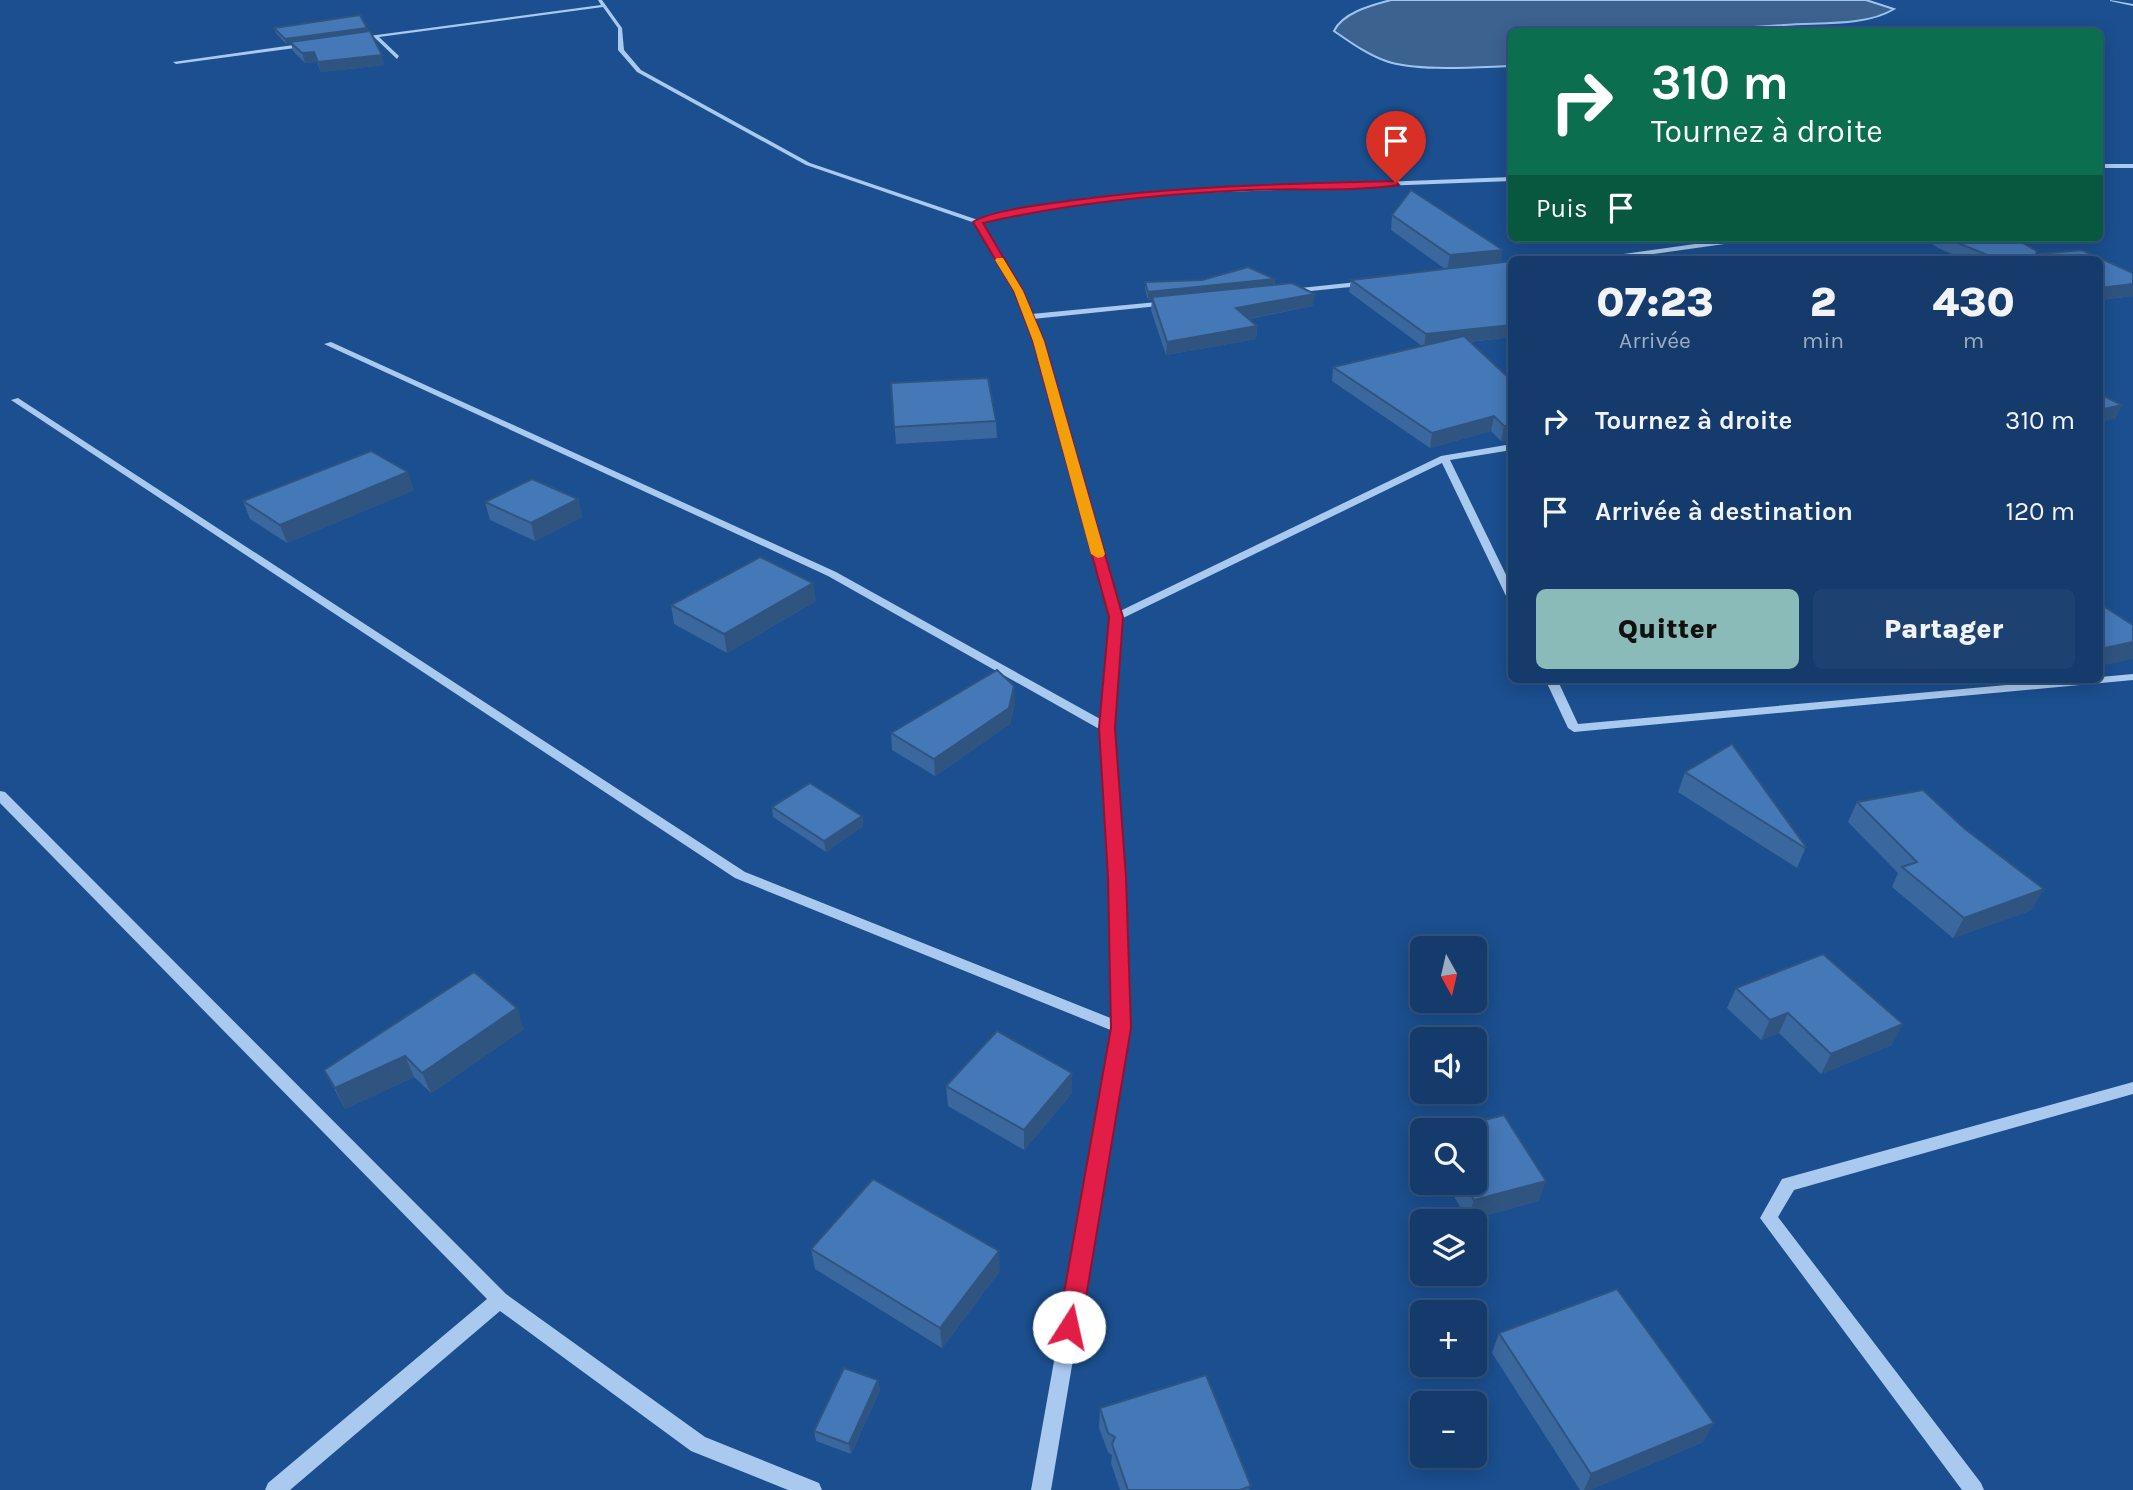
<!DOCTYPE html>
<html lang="fr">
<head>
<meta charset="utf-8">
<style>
  :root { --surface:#143b6b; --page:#1d4271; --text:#f1f3f6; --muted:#9dadc1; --line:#33557e; --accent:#8bbbb9 }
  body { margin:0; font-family:Karla,sans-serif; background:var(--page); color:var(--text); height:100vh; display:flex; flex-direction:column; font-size:26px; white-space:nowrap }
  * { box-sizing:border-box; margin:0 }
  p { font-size:23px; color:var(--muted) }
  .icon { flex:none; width:38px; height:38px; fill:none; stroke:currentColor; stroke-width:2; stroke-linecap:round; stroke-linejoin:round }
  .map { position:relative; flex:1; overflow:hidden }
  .side { position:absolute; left:1508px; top:256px; width:595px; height:427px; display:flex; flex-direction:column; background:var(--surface); border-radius:10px; box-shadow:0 4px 18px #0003,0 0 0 2px var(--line) }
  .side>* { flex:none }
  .banner { position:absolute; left:1508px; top:28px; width:595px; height:214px; border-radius:10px; box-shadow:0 4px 18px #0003,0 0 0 2px var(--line); background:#0b6e4f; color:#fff; overflow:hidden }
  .needle { width:46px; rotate:172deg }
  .controls { position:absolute; left:1410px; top:936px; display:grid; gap:14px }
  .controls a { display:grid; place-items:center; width:77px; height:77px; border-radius:10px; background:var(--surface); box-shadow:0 4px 18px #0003,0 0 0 2px var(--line); font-size:35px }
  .pin { position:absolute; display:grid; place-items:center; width:60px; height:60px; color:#fff; margin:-72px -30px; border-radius:50% 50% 50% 0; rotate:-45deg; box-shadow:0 0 7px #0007 }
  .pin .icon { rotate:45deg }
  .me { position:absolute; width:77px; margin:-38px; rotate:10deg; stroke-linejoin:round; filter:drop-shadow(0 0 5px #0008) }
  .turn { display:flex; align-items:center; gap:24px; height:147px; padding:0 28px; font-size:32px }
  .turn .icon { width:91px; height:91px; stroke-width:2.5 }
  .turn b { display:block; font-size:49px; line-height:60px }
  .then { display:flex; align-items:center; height:66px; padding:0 28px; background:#0003; gap:14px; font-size:26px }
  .eta { display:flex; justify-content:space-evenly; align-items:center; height:119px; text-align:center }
  .eta b { font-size:42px; font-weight:800; line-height:49px }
  .cta { display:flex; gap:14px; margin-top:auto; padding:14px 28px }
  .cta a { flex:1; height:80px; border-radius:10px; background:var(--accent); color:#111; font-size:28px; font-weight:800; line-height:80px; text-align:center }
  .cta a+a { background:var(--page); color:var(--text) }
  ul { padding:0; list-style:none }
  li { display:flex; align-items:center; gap:21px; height:91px; padding:0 28px }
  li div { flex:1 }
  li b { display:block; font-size:26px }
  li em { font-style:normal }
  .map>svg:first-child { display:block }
  .water { fill:#3c6290; stroke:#9cc4f0; stroke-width:2 }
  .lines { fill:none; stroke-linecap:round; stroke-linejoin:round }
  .minor { fill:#a9c9ee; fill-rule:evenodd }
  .wall { fill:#3a679d }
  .shaded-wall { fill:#305480 }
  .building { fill:#4478b7; stroke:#305480; stroke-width:2 }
  .route { fill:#e11d48; stroke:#92132f; stroke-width:2 }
  .slow { fill:#f59e0b }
</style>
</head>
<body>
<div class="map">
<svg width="2133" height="1490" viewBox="0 0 2133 1490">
  <rect width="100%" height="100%" fill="#1b4f8f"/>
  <!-- water -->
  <path class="water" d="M 1391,0 L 1866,0 L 1894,9 C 1865,27 1817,22 1784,25 C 1693,32 1604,32 1512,32 L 1512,66 C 1478,67 1417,72 1386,61 C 1368,55 1350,42 1334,31 C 1343,12 1373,5 1391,0 Z"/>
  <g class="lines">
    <!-- minor -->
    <g class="minor">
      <polygon points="598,0 602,0 622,28 624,50 641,70 810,163 978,220 1087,198 1171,190 1512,177 1512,181 1171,194 1087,202 982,223 1022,291 1031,314 1168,301 1172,303 1168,305 1033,319 1042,341 1120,611 1441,456 1512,444 1512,450 1450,460 1512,587 1512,601 1507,598 1442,463 1121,619 1113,728 1124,877 1129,1028 1051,1490 1031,1490 1113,1031 735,878 11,400 18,398 745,872 1113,1019 1110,877 1101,730 828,576 324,344 331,342 836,572 1102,720 1111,617 1034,341 1014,291 975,223 806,165 637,72 618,50 618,28 603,7 379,37 399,56 397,59 374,37 357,40 354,38 601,5"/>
      <polygon points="2110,0 2133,4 2133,6 2110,1"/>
      <polygon points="308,43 310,46 176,64 173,62"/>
      <rect x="2100" y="164" width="33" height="4"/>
      <polygon points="1738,238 1757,238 1753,240 1618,259 1598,259 1602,257"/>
      <polygon points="1367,281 1370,281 1370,285 1291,293 1287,291 1291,289"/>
      <polygon points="2133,674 2133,680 1574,732 1568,728 1545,679 1557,679 1578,724 2073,679 2100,679 2100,677"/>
      <polygon points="0,791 5,792 506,1294 705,1437 819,1483 822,1490 788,1490 691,1451 500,1311 290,1490 265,1490 268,1483 487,1299 0,803"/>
      <polygon points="2133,1082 2133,1094 1794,1190 1778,1217 1981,1483 1984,1490 1962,1490 1760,1218 1782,1179"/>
    </g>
  </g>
  <!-- wall -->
  <g class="wall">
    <polygon points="274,28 367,28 384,65 321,72 317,62 305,63 293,51 291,44 286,44 276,33"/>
    <polygon points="1392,215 1500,262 1512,261 1512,337 1470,342 1512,439 1501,441 1491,431 1430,448 1332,381 1333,367 1422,346 1349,292 1351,280 1445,269 1391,230"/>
    <polygon points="1923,238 2014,238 2037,251 2036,254 2082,250 2133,273 2133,296 2100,300 2100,259 1964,259 1938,248"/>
    <polygon points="1275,279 1274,285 1313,306 1249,319 1257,326 1256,339 1166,355 1151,310 1152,299 1148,300 1145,289 1145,282"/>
    <polygon points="891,383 996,421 997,438 896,444"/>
    <polygon points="414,490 287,543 250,519 243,501"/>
    <polygon points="578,499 582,517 535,541 490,520 485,502"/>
    <polygon points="816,601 727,653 674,624 671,605"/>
    <polygon points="1015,703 1010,724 935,776 892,750 891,733"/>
    <polygon points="1685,772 1806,847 1797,868 1678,792"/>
    <polygon points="1857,802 2032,910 1953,938 1892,887 1898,873 1848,822"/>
    <polygon points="772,807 862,816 863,826 826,852 773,817"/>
    <polygon points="1736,988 1892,1045 1821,1074 1779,1033 1761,1040 1727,1008"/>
    <polygon points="524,1029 431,1093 414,1077 345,1109 324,1070"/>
    <polygon points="946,1086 1072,1093 1024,1150 948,1106"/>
    <polygon points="1446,1183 1475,1183 1539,1201 1468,1220"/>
    <polygon points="811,1249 1000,1271 942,1348 815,1269"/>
    <polygon points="1499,1333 1703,1442 1590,1490 1580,1490 1492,1353"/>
    <polygon points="878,1380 880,1390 851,1454 816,1441 814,1431"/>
    <polygon points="1100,1408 1251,1490 1120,1490 1111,1463 1112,1455 1108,1452 1099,1428"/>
  </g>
  <!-- shaded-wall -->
  <g class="shaded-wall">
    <polygon points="367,28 369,33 290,42 291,44 286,44 285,39"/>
    <polygon points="314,52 317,62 305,63 302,53"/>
    <polygon points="382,55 384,65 321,72 318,62"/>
    <polygon points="1503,250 1500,265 1447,270 1450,255"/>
    <polygon points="1275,279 1274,287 1152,297 1152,299 1148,300 1148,292"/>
    <polygon points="2133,284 2133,296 2100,300 2100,288"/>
    <polygon points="1315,294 1313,306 1235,321 1236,308"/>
    <polygon points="1512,325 1512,337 1424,347 1426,334"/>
    <polygon points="1257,326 1256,339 1166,355 1167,342"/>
    <polygon points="2122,405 2115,419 2100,422 2100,410"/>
    <polygon points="1494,416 1491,431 1430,448 1432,433"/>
    <polygon points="1512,425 1512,439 1501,441 1504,426"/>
    <polygon points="408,472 414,490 287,543 280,525"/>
    <polygon points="578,499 582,517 535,541 531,523"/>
    <polygon points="813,583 816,601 727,653 724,634"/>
    <polygon points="2133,642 2133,659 2100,666 2100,649"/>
    <polygon points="1014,686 1015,703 1010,724 935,776 934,759"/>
    <polygon points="862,816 863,826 826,852 824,841"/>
    <polygon points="2044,889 2032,910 1953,938 1964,918"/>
    <polygon points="517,1008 524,1029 431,1093 422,1073"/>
    <polygon points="1788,1013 1779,1033 1761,1040 1770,1020"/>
    <polygon points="1903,1024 1892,1045 1821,1074 1831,1054"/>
    <polygon points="405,1056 414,1077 345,1109 335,1088"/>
    <polygon points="1072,1073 1072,1093 1024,1150 1024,1130"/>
    <polygon points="1546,1181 1539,1201 1468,1220 1474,1200"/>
    <polygon points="999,1251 1000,1271 942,1348 940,1328"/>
    <polygon points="878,1380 880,1390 851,1454 849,1444"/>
    <polygon points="1714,1423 1703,1442 1590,1490 1584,1490 1591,1474"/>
  </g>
  <!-- building -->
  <g class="building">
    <polygon points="360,15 367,28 285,39 274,28"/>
    <polygon points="370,31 382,55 318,62 314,52 302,53 290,42"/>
    <polygon points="1411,190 1503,250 1450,255 1392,215"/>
    <polygon points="1946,238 2014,238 2037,251 2036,254 2082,250 2133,273 2133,284 2100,288 2100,259 1997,259"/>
    <polygon points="1512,261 1512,325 1426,334 1351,280"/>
    <polygon points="1248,267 1275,279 1148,292 1145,282 1202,280"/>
    <polygon points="1292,283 1315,294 1236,308 1257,326 1167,342 1152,297"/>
    <polygon points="1464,336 1512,381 1512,425 1504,426 1494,416 1432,433 1333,367"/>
    <polygon points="988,378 996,421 894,427 891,383"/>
    <polygon points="2100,394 2122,405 2100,410"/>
    <polygon points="371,451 408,472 280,525 243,501"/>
    <polygon points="532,479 578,499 531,523 485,502"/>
    <polygon points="760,557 813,583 724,634 671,605"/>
    <polygon points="2100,604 2133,625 2133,642 2100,649"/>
    <polygon points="997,670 1014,686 1009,708 934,759 891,733"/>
    <polygon points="1732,744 1806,847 1805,848 1685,772"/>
    <polygon points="810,783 862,816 824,841 772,807"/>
    <polygon points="1923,790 1965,829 2044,889 1964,918 1902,867 1917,862 1857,802"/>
    <polygon points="1823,954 1903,1024 1831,1054 1788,1013 1770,1020 1736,988"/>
    <polygon points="474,972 517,1008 422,1073 405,1056 335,1088 324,1070"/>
    <polygon points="997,1031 1072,1073 1024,1130 946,1086"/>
    <polygon points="1504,1115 1546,1181 1474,1200 1464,1183 1475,1183 1475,1130 1444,1130"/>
    <polygon points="873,1179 999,1251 940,1328 811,1249"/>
    <polygon points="1617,1289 1714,1423 1591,1474 1499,1333"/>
    <polygon points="844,1368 878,1380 849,1444 814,1431"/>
    <polygon points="1206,1375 1251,1486 1240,1490 1128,1490 1112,1444 1115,1437 1108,1433 1100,1408"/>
  </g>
  <!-- route -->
  <path class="route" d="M 1396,181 L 1399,185 C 1352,192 1297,188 1249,190 C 1159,194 1070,203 983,223 L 1023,291 L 1044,341 L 1123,617 L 1115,728 L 1126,877 L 1131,1028 L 1081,1327 L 1078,1335 L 1069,1338 L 1061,1335 L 1058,1327 L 1111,1028 L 1108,877 L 1099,728 L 1109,617 L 1033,341 L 1014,291 L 973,222 C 990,211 1039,205 1061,202 C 1172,186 1284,184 1396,181 Z"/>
  <!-- slow -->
  <polygon class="slow" points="997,258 1003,258 1023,291 1044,341 1105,554 1103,557 1098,558 1091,554 1033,341 1014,291 995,260"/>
</svg>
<div class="controls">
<a><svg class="needle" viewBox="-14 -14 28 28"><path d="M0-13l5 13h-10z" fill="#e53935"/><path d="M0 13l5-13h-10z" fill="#9dadc1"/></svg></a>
<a><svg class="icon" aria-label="sound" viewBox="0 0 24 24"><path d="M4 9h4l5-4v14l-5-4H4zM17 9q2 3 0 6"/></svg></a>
<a><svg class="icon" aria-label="search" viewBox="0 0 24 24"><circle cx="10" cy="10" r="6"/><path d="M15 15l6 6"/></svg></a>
<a><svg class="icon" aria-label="layers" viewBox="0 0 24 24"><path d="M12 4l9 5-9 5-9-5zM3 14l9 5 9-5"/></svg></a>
<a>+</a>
<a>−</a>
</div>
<div class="pin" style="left:1396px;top:183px;background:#d93025"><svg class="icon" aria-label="arrive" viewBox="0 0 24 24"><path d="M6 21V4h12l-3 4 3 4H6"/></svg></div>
<svg class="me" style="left:1069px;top:1327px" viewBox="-20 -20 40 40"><circle r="19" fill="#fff"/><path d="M0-13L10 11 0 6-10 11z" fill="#e11d48"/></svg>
<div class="banner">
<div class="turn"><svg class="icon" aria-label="right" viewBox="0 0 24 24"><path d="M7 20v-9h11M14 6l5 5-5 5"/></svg><div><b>310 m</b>Tournez à droite</div></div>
<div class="then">Puis<svg class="icon" aria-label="arrive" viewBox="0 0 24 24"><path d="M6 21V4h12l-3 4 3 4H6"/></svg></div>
</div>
<section class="side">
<div class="eta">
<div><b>07:23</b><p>Arrivée</p></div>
<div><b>2</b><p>min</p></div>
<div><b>430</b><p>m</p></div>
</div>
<ul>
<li><svg class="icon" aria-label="right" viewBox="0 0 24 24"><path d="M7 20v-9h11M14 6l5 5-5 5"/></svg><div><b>Tournez à droite</b></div><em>310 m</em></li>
<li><svg class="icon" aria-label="arrive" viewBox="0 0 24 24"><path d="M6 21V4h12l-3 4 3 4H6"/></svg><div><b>Arrivée à destination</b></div><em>120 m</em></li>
</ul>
<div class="cta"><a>Quitter</a><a>Partager</a></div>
</section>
</div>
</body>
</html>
